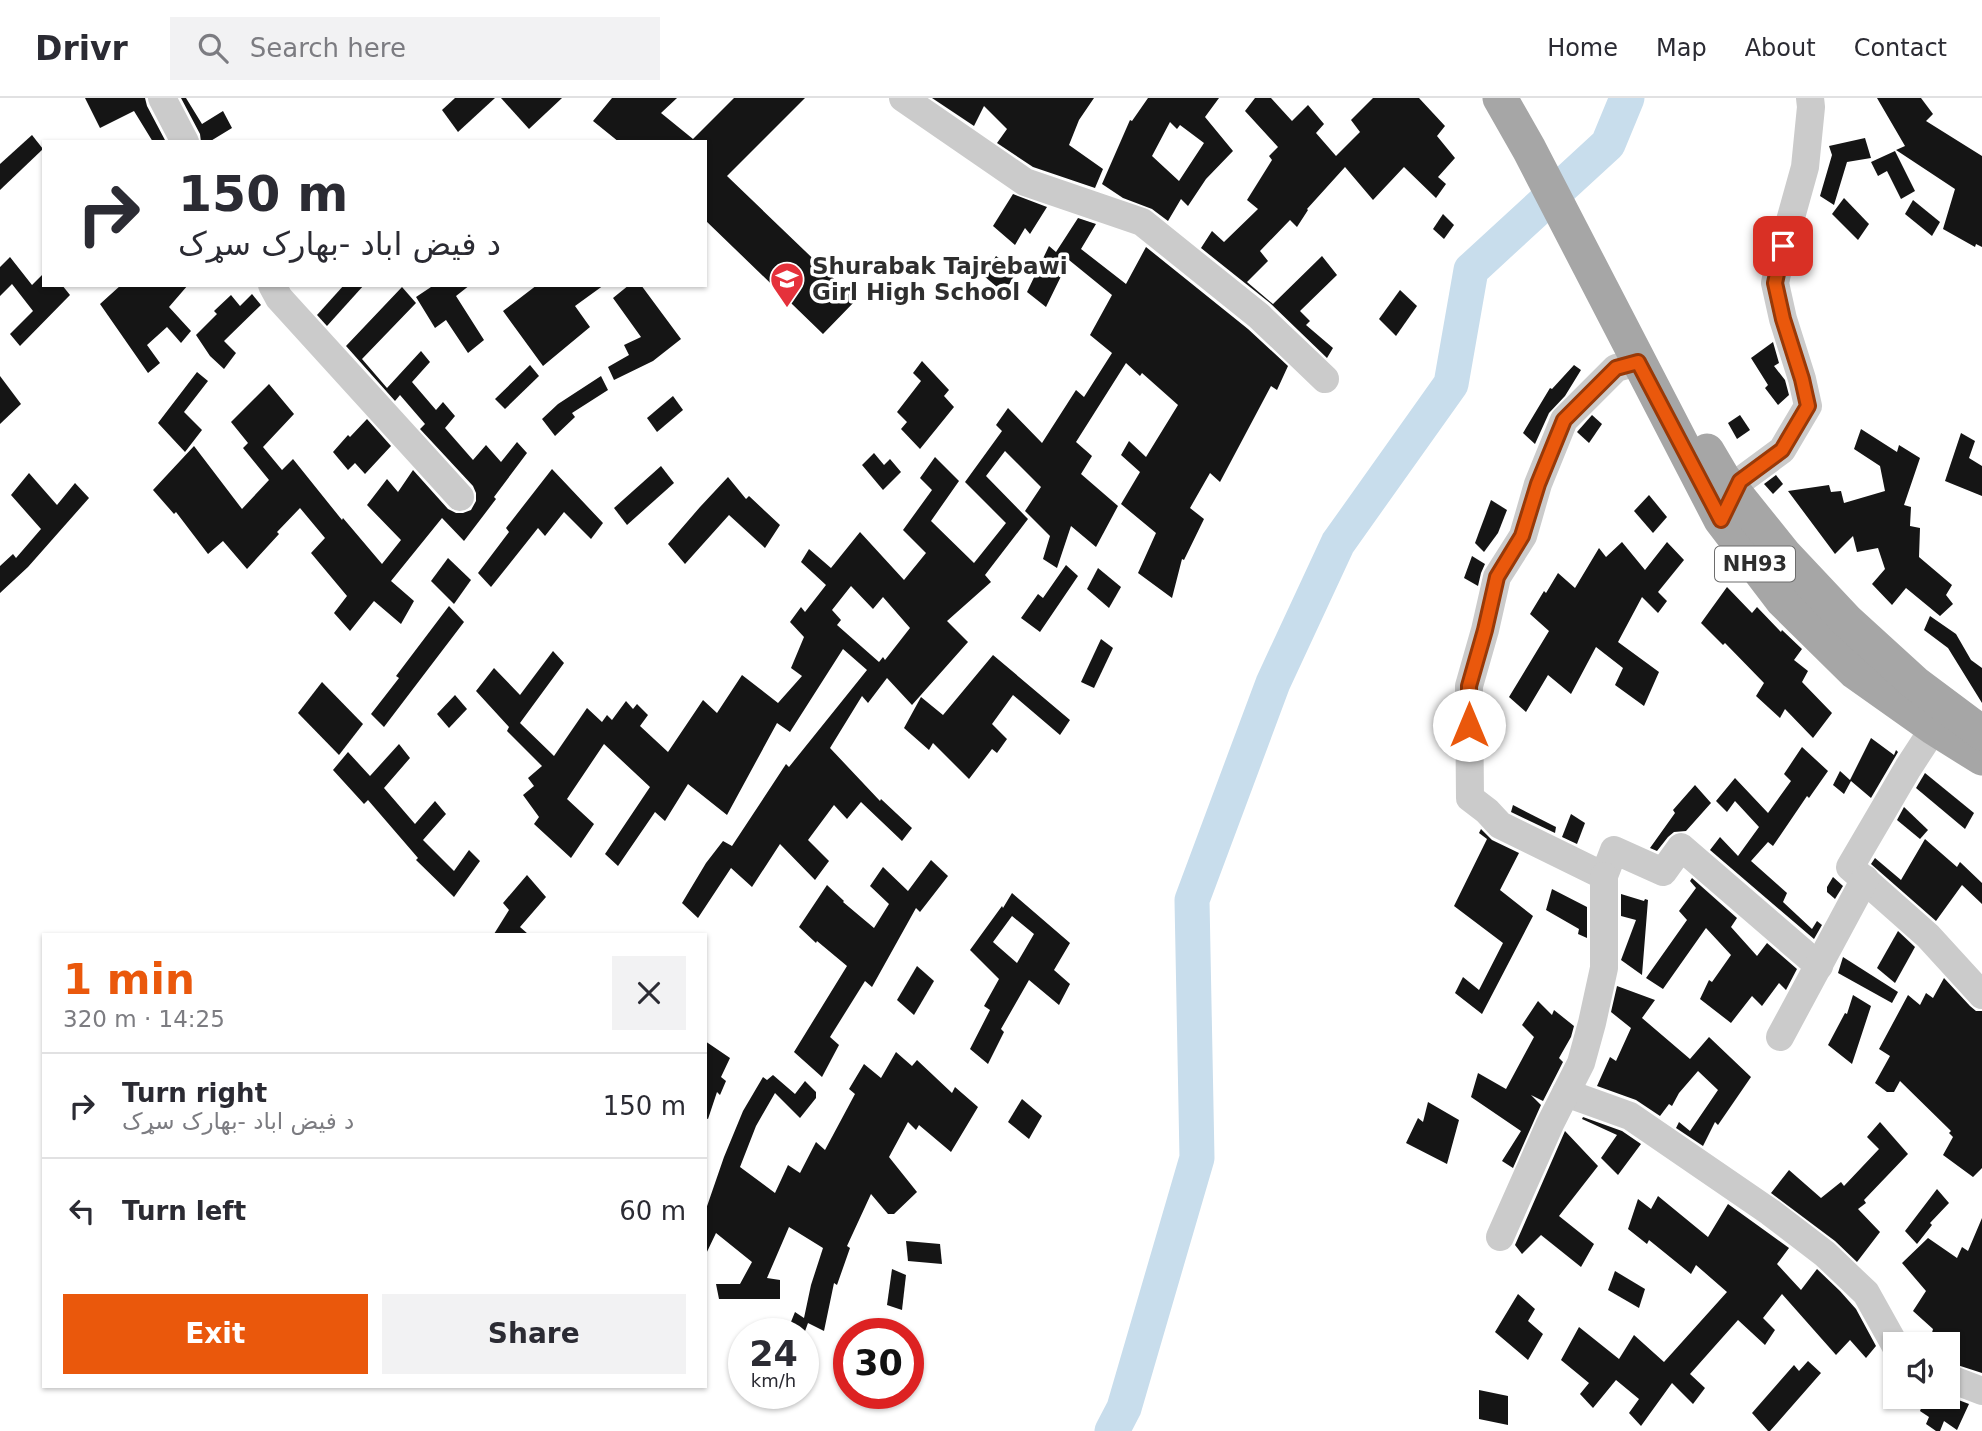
<!DOCTYPE html>
<html lang="en">
<head>
<meta charset="utf-8">
<style>
  :root { --surface:#fff; --page:#f2f2f3; --text:#2b2b33; --muted:#7c7c81; --line:#e1e1e2; --accent:#ea580c }
  body { margin:0; font-family:"DejaVu Sans","Noto Naskh Arabic",sans-serif; background:var(--page); color:var(--text); height:100vh; display:flex; flex-direction:column; font-size:26px; white-space:nowrap }
  * { box-sizing:border-box; margin:0 }
  p { font-size:23px; color:var(--muted) }
  .icon { flex:none; width:38px; height:38px; fill:none; stroke:currentColor; stroke-width:2; stroke-linecap:round; stroke-linejoin:round }
  .map { position:relative; flex:1; overflow:hidden }
  .details { position:absolute; left:42px; top:835px; width:665px; height:455px; display:flex; flex-direction:column; background:var(--surface); border-radius:0px; box-shadow:0 2px 5px #0004 }
  .details>* { flex:none }
  .top-card { position:absolute; left:42px; top:42px; width:665px; height:147px; border-radius:0px; box-shadow:0 2px 5px #0004; background:#fff; color:var(--text); overflow:hidden }
  .fabs { position:absolute; left:1883px; top:1234px; display:grid; gap:14px }
  .fabs a { display:grid; place-items:center; width:77px; height:77px; border-radius:0px; background:var(--surface); box-shadow:0 2px 5px #0004; font-size:35px }
  .speed { position:absolute; left:728px; top:1220px; display:flex; gap:14px; font-size:35px; font-weight:700; text-align:center }
  .speed>* { display:grid; place-content:center; width:91px; height:91px; border-radius:50%; background:var(--surface); box-shadow:0 2px 5px #0004; line-height:1 }
  .speed small { font-size:18px; font-weight:400 }
  .speed .limit { border:10px solid #d22; background:#fff; color:#111 }
  .pin { position:absolute; display:grid; place-items:center; width:60px; height:60px; color:#fff; margin:-30px; border-radius:14px; box-shadow:0 4px 10px #0006 }
  .me { position:absolute; width:77px; margin:-38px; rotate:0deg; stroke-linejoin:round; filter:drop-shadow(0 0 5px #0008) }
  .turn { display:flex; align-items:center; gap:24px; height:147px; padding:0 21px; font-size:32px }
  .turn .icon { width:91px; height:91px; stroke-width:2.5 }
  .turn b { display:block; font-size:49px; line-height:60px }
  .round { display:grid; place-items:center; flex:none; width:74px; height:74px; border-radius:0px; background:var(--page) }
  .summary { display:flex; align-items:center; justify-content:space-between; height:119px; padding:0 21px }
  h1 { font-size:42px; font-weight:800; line-height:52px; color:var(--accent) }
  .button { display:flex; gap:14px; margin-top:auto; padding:14px 21px }
  .button a { flex:1; height:80px; border-radius:0px; background:var(--accent); color:#fff; font-size:28px; font-weight:800; line-height:80px; text-align:center }
  .button a+a { background:var(--page); color:var(--text) }
  ul { padding:0; list-style:none }
  li { display:flex; align-items:center; gap:21px; height:105px; padding:0 21px; border-top:2px solid var(--line) }
  li div { flex:1 }
  li b { display:block; font-size:26px }
  li em { font-style:normal }
  header { display:flex; align-items:center; gap:42px; box-sizing:border-box; height:98px; padding:0 35px; background:var(--surface); border-bottom:2px solid var(--line) }
  header strong { font-size:33px }
  nav { display:flex; gap:38px; margin-inline-start:auto; font-size:24px }
  .search { width:490px; height:63px; background:var(--page); display:flex; align-items:center; gap:18px; box-sizing:border-box; padding:0 24px; border-radius:0px; color:var(--muted); font-size:26px }
  .map>svg:first-child { display:block }
  .lines { fill:none; stroke-linecap:round; stroke-linejoin:round }
  .river { stroke:#c8ddec; stroke-width:35 }
  .building { fill:#151515; fill-rule:evenodd }
  .minor { stroke:#cbcbcb; stroke-width:28 }
  .major { stroke:#a6a6a6; stroke-width:35 }
  .route-casing { stroke:#983908; stroke-width:18 }
  .route { stroke:#ea580c; stroke-width:12 }
  .labels { text-anchor:middle; stroke-width:7; stroke-linejoin:round; paint-order:stroke }
  .shield { fill:#fff; stroke:#6d6d6d; stroke-width:2 }
  .shield-label { font-size:21px; font-weight:bold; fill:#2e2e2e }
  .poi-label { font-size:23px; font-weight:bold; fill:#2e2e2e; stroke:#fff; text-anchor:start }
</style>
</head>
<body>
<header>
<strong>Drivr</strong>
<div class="search"><svg class="icon" aria-label="search" viewBox="0 0 24 24"><circle cx="10" cy="10" r="6"/><path d="M15 15l6 6"/></svg>Search here</div>
<nav><a>Home</a><a>Map</a><a>About</a><a>Contact</a></nav>
</header>
<div class="map">
<svg width="1982" height="1333" viewBox="0 0 1982 1333">
  <rect width="100%" height="100%" fill="#fff"/>
  <g class="lines">
    <!-- river -->
    <polyline class="river" points="1112,1333 1124,1310 1197,1060 1192,802 1273,585 1338,445 1451,286 1471,172 1608,46 1627,0"/>
  </g>
  <!-- building -->
  <g class="building">
    <polygon points="85,0 145,0 147,8 166,44 153,44 134,13 100,30"/>
    <polygon points="181,0 186,0 202,26 223,13 232,30 209,44 201,44 200,36"/>
    <polygon points="455,0 495,0 458,34 442,12"/>
    <polygon points="501,0 562,0 529,31"/>
    <polygon points="612,0 677,0 661,15 693,41 734,0 805,0 727,78 856,202 823,236 705,122 705,44 619,44 593,23"/>
    <polygon points="932,0 1094,0 1079,22 1069,47 1103,71 1095,90 1033,69 997,45 1007,31 984,8 974,28"/>
    <path d="M 1148,0 L 1219,0 L 1205,19 L 1233,53 L 1206,81 L 1188,108 L 1181,101 L 1168,123 L 1152,111 L 1123,100 L 1102,86 L 1130,22 L 1132,23 ZM 1170,24 L 1177,31 L 1180,27 L 1204,45 L 1179,83 L 1152,58 Z"/>
    <polygon points="1255,0 1271,0 1292,23 1308,7 1324,26 1316,35 1336,58 1360,34 1351,22 1373,0 1419,0 1445,28 1437,38 1455,60 1438,79 1446,86 1436,100 1404,69 1373,102 1345,69 1307,111 1308,112 1297,129 1290,122 1260,153 1268,163 1247,184 1273,206 1322,158 1337,177 1300,213 1310,223 1306,227 1333,250 1327,260 1270,205 1201,150 1212,133 1224,144 1258,111 1247,102 1272,62 1269,58 1278,49 1245,13"/>
    <polygon points="1877,0 1921,0 1933,16 1926,23 1982,58 1982,149 1976,146 1975,149 1943,131 1955,91 1896,52 1905,48"/>
    <polygon points="32,37 43,51 0,92 0,66"/>
    <polygon points="1865,40 1871,60 1847,64 1834,107 1820,98 1832,57 1829,48"/>
    <polygon points="1895,53 1915,93 1901,101 1887,73 1878,78 1871,64"/>
    <polygon points="1013,96 1047,109 1030,136 1025,130 1015,147 993,128"/>
    <polygon points="1844,100 1869,126 1858,142 1832,116"/>
    <polygon points="1913,102 1940,124 1932,138 1905,116"/>
    <polygon points="1443,116 1454,127 1444,141 1433,131"/>
    <path d="M 1078,120 L 1096,126 L 1081,151 L 1126,186 L 1146,149 L 1248,231 L 1288,268 L 1277,292 L 1271,288 L 1220,384 L 1210,375 L 1190,410 L 1204,421 L 1184,462 L 1182,461 L 1172,500 L 1138,475 L 1156,435 L 1121,406 L 1140,374 L 1121,357 L 1129,343 L 1146,359 L 1178,307 L 1142,275 L 1140,278 L 1126,265 L 1076,344 L 1092,358 L 1081,376 L 1118,408 L 1096,449 L 1071,428 L 1057,470 L 1043,461 L 1050,438 L 1025,413 L 1041,389 L 1005,353 L 986,378 L 1028,421 L 985,477 L 991,484 L 947,523 L 968,544 L 912,607 L 887,580 L 868,605 L 862,598 L 830,650 L 880,703 L 881,701 L 912,730 L 902,743 L 861,704 L 847,721 L 834,707 L 808,742 L 829,763 L 815,782 L 780,746 L 752,789 L 731,770 L 698,820 L 682,805 L 706,765 L 723,743 L 732,748 L 786,666 L 789,669 L 867,572 L 843,551 L 790,634 L 777,625 L 727,717 L 688,686 L 665,723 L 655,714 L 618,768 L 605,756 L 650,689 L 604,646 L 567,701 L 594,726 L 571,760 L 534,726 L 539,719 L 523,697 L 534,688 L 528,680 L 542,668 L 507,633 L 509,629 L 476,593 L 494,570 L 520,597 L 553,553 L 564,565 L 520,625 L 554,658 L 587,610 L 602,624 L 607,617 L 612,622 L 626,603 L 633,611 L 637,606 L 648,617 L 640,628 L 668,654 L 703,602 L 717,615 L 742,577 L 778,605 L 802,578 L 791,570 L 804,539 L 790,524 L 801,509 L 805,514 L 826,487 L 801,464 L 809,451 L 831,470 L 860,434 L 904,482 L 926,455 L 903,432 L 932,392 L 920,380 L 935,359 L 959,383 L 931,423 L 974,465 L 1006,425 L 965,384 L 1002,333 L 996,327 L 1008,310 L 1042,345 L 1076,292 L 1084,299 L 1112,255 L 1090,237 L 1112,197 L 1069,162 L 1046,209 L 1027,194 L 1049,148 L 1056,154 ZM 851,488 L 873,511 L 883,499 L 910,530 L 885,562 L 883,559 L 879,564 L 837,527 L 841,522 L 832,512 Z"/>
    <polygon points="996,158 1017,173 1004,195 984,178"/>
    <polygon points="10,159 32,187 44,175 44,187 62,187 70,197 20,248 10,236 33,213 12,186 0,198 0,169"/>
    <polygon points="121,187 188,187 169,209 191,233 181,245 167,229 147,247 160,265 148,275 100,206"/>
    <polygon points="344,187 364,187 327,228 317,217"/>
    <polygon points="434,187 470,187 456,198 484,242 468,255 446,222 435,230 416,199"/>
    <polygon points="537,187 604,187 575,208 590,229 543,268 503,213"/>
    <polygon points="629,187 641,187 681,241 653,263 614,282 608,269 629,257 624,247 641,239 613,200"/>
    <polygon points="402,189 416,205 362,261 387,290 421,253 430,264 412,284 436,312 443,304 455,318 445,330 473,362 486,347 501,364 517,344 527,355 494,399 496,401 464,443 442,420 391,483 414,503 401,526 374,503 350,533 334,515 347,498 311,455 325,440 300,410 277,434 279,436 247,471 223,443 208,456 176,414 174,416 153,392 194,348 242,411 269,382 243,350 248,345 231,324 269,286 294,316 263,349 282,372 293,361 342,422 343,420 382,466 401,442 367,407 387,381 398,394 413,372 448,411 456,415 463,415 471,412 476,403 476,395 473,388 420,331 425,326 400,297 395,303 346,248"/>
    <polygon points="1400,192 1417,208 1396,238 1379,221"/>
    <polygon points="252,196 261,207 224,243 236,255 224,271 210,258 196,237 217,216 214,213 231,197 240,208"/>
    <polygon points="1773,244 1779,265 1774,268 1785,282 1789,297 1778,307 1765,290 1768,287 1751,260"/>
    <polygon points="922,263 949,292 944,298 954,309 920,351 901,331 907,324 897,314 921,283 913,275"/>
    <polygon points="530,267 539,278 505,311 495,301"/>
    <polygon points="1574,267 1581,272 1565,298 1549,315 1535,346 1523,335 1550,290 1552,291"/>
    <polygon points="197,274 208,283 184,314 202,332 185,354 158,325"/>
    <polygon points="0,278 21,306 0,326"/>
    <polygon points="601,278 608,292 572,315 575,319 555,338 542,321 558,306"/>
    <polygon points="673,298 683,312 657,334 647,320"/>
    <polygon points="1592,317 1602,326 1589,345 1577,334"/>
    <polygon points="1740,317 1750,332 1737,341 1728,325"/>
    <polygon points="367,321 391,348 365,376 355,365 348,372 333,354 348,337 350,339"/>
    <polygon points="1861,331 1897,354 1899,347 1920,360 1904,407 1911,409 1910,428 1920,430 1919,459 1952,487 1946,497 1953,506 1940,518 1906,490 1892,507 1872,486 1885,471 1878,450 1857,454 1853,438 1835,456 1788,393 1829,387 1831,394 1841,393 1844,405 1885,393 1880,368 1854,351"/>
    <polygon points="1961,335 1975,343 1969,360 1982,368 1982,398 1945,383"/>
    <polygon points="874,355 884,367 890,361 901,374 883,392 862,367"/>
    <polygon points="661,368 674,385 627,427 614,410"/>
    <polygon points="552,371 603,425 591,441 564,414 545,438 538,430 491,489 478,475 509,434 506,430"/>
    <polygon points="29,375 57,407 75,385 89,400 28,469 0,495 0,468 13,456 16,460 41,431 11,397"/>
    <polygon points="1776,377 1783,386 1773,396 1764,386"/>
    <polygon points="728,379 746,401 749,398 780,427 765,450 729,417 685,466 668,446 700,409"/>
    <polygon points="1649,397 1667,419 1653,435 1634,413"/>
    <polygon points="1491,402 1507,412 1498,435 1484,454 1475,445"/>
    <polygon points="1622,444 1645,472 1667,444 1684,462 1658,494 1667,503 1658,515 1642,499 1618,544 1659,574 1644,608 1615,587 1623,570 1596,549 1571,596 1548,577 1526,614 1509,599 1549,533 1530,516 1544,493 1546,495 1558,475 1575,490 1599,450 1606,459"/>
    <polygon points="1472,458 1485,466 1481,475 1478,488 1464,480"/>
    <polygon points="448,460 471,482 454,506 431,483"/>
    <polygon points="1066,467 1078,478 1040,534 1021,520 1038,496 1043,500"/>
    <polygon points="1098,470 1121,489 1109,510 1087,491"/>
    <polygon points="1727,489 1752,515 1757,509 1781,534 1782,532 1802,551 1794,562 1808,573 1802,584 1832,615 1813,640 1785,611 1780,620 1756,598 1764,585 1725,545 1723,547 1701,525"/>
    <polygon points="449,508 464,524 384,629 371,616 399,580 396,578"/>
    <polygon points="1930,518 1956,536 1971,562 1982,570 1982,605 1948,550 1924,532"/>
    <polygon points="1101,541 1113,550 1094,590 1081,584"/>
    <polygon points="993,557 1070,622 1060,637 1013,597 992,626 1007,641 997,655 992,651 969,681 933,645 929,652 904,630 921,599 943,617"/>
    <polygon points="322,584 363,626 339,657 298,615"/>
    <polygon points="455,597 467,611 449,630 437,616"/>
    <polygon points="1871,640 1894,657 1896,652 1898,654 1871,700 1851,683 1844,696 1833,687 1840,673 1850,682"/>
    <polygon points="399,646 410,660 384,690 415,726 435,703 446,716 423,742 454,773 469,752 480,763 454,799 416,762 418,760 368,702 364,706 333,672 348,654 370,678"/>
    <polygon points="1802,649 1828,673 1809,700 1807,698 1773,748 1768,744 1751,763 1787,795 1783,804 1812,831 1817,823 1822,827 1814,841 1710,752 1720,739 1738,758 1759,729 1735,703 1727,714 1716,703 1735,680 1768,715 1791,683 1784,676"/>
    <polygon points="1925,675 1974,715 1965,731 1916,690"/>
    <polygon points="1695,687 1711,705 1686,733 1674,734 1668,739 1657,753 1650,750 1675,715 1673,712"/>
    <polygon points="1513,707 1556,729 1555,735 1511,714"/>
    <polygon points="1904,709 1928,732 1920,741 1897,722"/>
    <polygon points="1571,716 1585,725 1577,746 1562,739"/>
    <polygon points="1481,731 1492,742 1519,755 1500,792 1533,818 1482,916 1455,895 1463,879 1479,892 1503,845 1454,808 1487,741 1479,735"/>
    <polygon points="1925,741 1957,769 1960,764 1982,785 1982,806 1962,787 1936,823 1871,766 1875,760 1901,782"/>
    <polygon points="931,762 948,778 920,814 916,810 872,889 865,883 830,939 839,947 822,979 794,954 847,868 817,843 816,845 799,829 827,787 844,803 843,804 874,830 889,806 870,788 883,769 908,793"/>
    <polygon points="527,777 546,799 520,829 528,836 494,836 509,812 503,805"/>
    <polygon points="1833,779 1843,788 1835,801 1827,794 1827,789"/>
    <polygon points="1692,780 1737,820 1731,829 1757,858 1767,845 1797,871 1786,892 1779,885 1762,908 1752,898 1731,925 1700,901 1709,882 1712,884 1731,857 1706,830 1663,891 1646,880 1687,822 1679,813 1696,790 1690,783"/>
    <polygon points="1552,791 1587,809 1587,840 1578,836 1579,831 1546,812"/>
    <path d="M 1012,795 L 1070,845 L 1054,872 L 1070,886 L 1059,907 L 1029,882 L 1001,931 L 1004,934 L 988,966 L 970,951 L 990,912 L 984,908 L 999,881 L 970,852 L 1002,808 L 1003,810 ZM 1012,818 L 1034,836 L 1017,865 L 993,844 Z"/>
    <polygon points="1621,796 1644,803 1645,801 1648,802 1642,877 1621,862 1636,822 1621,818"/>
    <polygon points="1898,833 1915,849 1895,885 1877,870"/>
    <polygon points="1843,859 1898,894 1892,905 1838,875"/>
    <polygon points="917,868 934,883 914,917 897,902"/>
    <polygon points="1944,880 1970,908 1976,913 1982,913 1982,1070 1973,1079 1943,1057 1953,1039 1949,1035 1951,1033 1900,983 1894,994 1887,994 1875,985 1890,958 1879,951 1908,897 1920,907 1926,895 1933,900"/>
    <polygon points="1617,888 1655,902 1642,920 1690,961 1709,939 1751,979 1718,1027 1715,1024 1703,1048 1676,1030 1679,1024 1690,1033 1718,992 1698,973 1679,995 1672,1008 1669,1006 1660,1018 1636,1002 1597,988 1610,959 1616,963 1631,930 1611,914"/>
    <polygon points="1853,897 1871,908 1852,966 1828,947 1845,915 1847,916"/>
    <polygon points="1538,903 1552,917 1554,912 1574,928 1571,939 1559,960 1563,964 1543,1003 1531,997 1541,1007 1513,1070 1502,1063 1521,1033 1471,999 1478,975 1506,991 1534,939 1522,927"/>
    <polygon points="705,943 730,960 721,979 726,983 720,997 717,994 708,1021 705,1020"/>
    <polygon points="896,954 912,968 917,962 952,995 955,989 978,1009 951,1054 919,1027 916,1032 908,1024 889,1059 917,1094 894,1116 888,1116 871,1096 847,1148 850,1150 837,1187 834,1185 824,1233 808,1225 804,1236 786,1236 795,1214 804,1220 811,1187 823,1150 789,1129 767,1180 780,1182 780,1201 719,1201 716,1186 740,1186 752,1164 716,1135 705,1158 705,1114 724,1059 743,1013 763,979 767,982 773,977 795,996 805,983 816,994 816,1000 800,1020 775,995 756,1028 740,1069 775,1095 788,1067 800,1075 816,1044 825,1052 855,996 849,991 864,966 881,980"/>
    <polygon points="1022,1001 1042,1018 1029,1041 1008,1024"/>
    <polygon points="1428,1004 1459,1022 1447,1066 1406,1045 1418,1020 1423,1024"/>
    <polygon points="1583,1019 1622,1033 1641,1046 1618,1077 1601,1060 1617,1037 1582,1021"/>
    <polygon points="1880,1024 1908,1056 1864,1102 1866,1105 1858,1111 1880,1134 1857,1164 1835,1143 1771,1095 1789,1072 1821,1100 1841,1084 1844,1088 1879,1051 1867,1039"/>
    <polygon points="1565,1033 1598,1068 1559,1118 1594,1146 1581,1169 1541,1137 1522,1156 1515,1147"/>
    <polygon points="1937,1091 1949,1105 1930,1125 1932,1127 1917,1146 1905,1133"/>
    <polygon points="1658,1098 1708,1139 1728,1106 1789,1150 1777,1166 1801,1192 1817,1171 1840,1193 1856,1211 1876,1248 1866,1260 1850,1242 1836,1257 1782,1196 1763,1220 1775,1232 1765,1247 1738,1222 1690,1276 1705,1290 1693,1306 1672,1285 1641,1328 1629,1315 1639,1301 1616,1282 1593,1310 1580,1296 1589,1285 1561,1262 1579,1229 1619,1261 1634,1237 1664,1264 1727,1194 1696,1167 1691,1176 1649,1142 1647,1146 1628,1131 1638,1101 1651,1111"/>
    <polygon points="1982,1120 1982,1275 1948,1264 1948,1246 1929,1246 1933,1231 1913,1213 1926,1193 1902,1165 1928,1140 1957,1160 1962,1149 1968,1153"/>
    <polygon points="906,1143 940,1146 942,1166 908,1163"/>
    <polygon points="892,1171 906,1177 902,1212 887,1207"/>
    <polygon points="1615,1173 1645,1191 1639,1210 1608,1192"/>
    <polygon points="1518,1196 1535,1211 1528,1223 1543,1236 1528,1262 1495,1234"/>
    <polygon points="1808,1263 1821,1275 1770,1333 1768,1333 1752,1315 1794,1267 1799,1273"/>
    <polygon points="1479,1292 1508,1298 1508,1327 1479,1321"/>
    <polygon points="1926,1298 1948,1298 1969,1306 1957,1332 1944,1323 1940,1333 1936,1333 1926,1326 1929,1319 1920,1313"/>
  </g>
  <g class="lines">
    <!-- minor -->
    <g class="minor">
      <polyline points="162,0 185,44"/>
      <polyline points="903,0 1025,84 1142,124 1259,218 1325,281"/>
      <polyline points="272,187 279,200 460,399"/>
      <polyline points="1638,264 1616,270 1564,322 1538,386 1523,438 1497,479 1485,532 1469,588 1470,700 1487,713 1500,727 1604,778 1614,752 1663,774 1681,749 1819,868"/>
      <polyline points="1727,410 1740,383 1782,352 1808,308 1802,281 1783,221 1775,185 1783,148 1805,69 1811,9 1810,0"/>
      <polyline points="1934,630 1908,670 1850,769 1928,838 1982,897"/>
      <polyline points="1780,939 1865,781"/>
      <polyline points="1566,995 1630,1018 1770,1114 1825,1156 1866,1195 1895,1247"/>
      <polyline points="1500,1139 1550,1026 1581,965 1592,925 1604,870 1604,778"/>
      <polyline points="1948,1280 1982,1293"/>
    </g>
    <!-- major -->
    <g class="major">
      <polyline points="1500,0 1529,51 1721,422 1782,502 1855,574 1934,630 1982,660"/>
      <polyline points="1707,353 1723,380 1784,456 1847,523 1915,585 1982,635"/>
    </g>
  </g>
  <g class="lines">
    <!-- route casing -->
    <g class="route-casing">
      <polyline id="route" points="1469,627 1469,588 1485,532 1497,479 1522,438 1538,386 1564,322 1616,270 1638,264 1721,422 1740,383 1782,352 1808,308 1802,281 1783,221 1775,185 1783,148"/>
    </g>
    <!-- route -->
    <use href="#route" class="route"/>
  </g>
  <!-- icons -->
  <defs>
    <g id="school-pin" transform="scale(1.75)"><path d="M0 17L-7.5 6A9.5 9.5 0 1 1 7.5 6Z" fill="#e5313b" stroke="#fff"/><path d="M0-5L7-2L0 1L-7-2ZM-4 1L0 2.5L4 1V4Q0 6-4 4Z" fill="#fff"/></g>
  </defs>
  <g fill-rule="evenodd">
    <use href="#school-pin" x="787" y="181"/>
  </g>
  <g class="labels">
    <!-- shield labels -->
    <rect class="shield" x="1715" y="448.5" width="80" height="35" rx="5"/>
    <g class="shield-label">
      <text x="1755" y="473">NH93</text>
    </g>
    <!-- poi labels -->
    <g class="poi-label">
      <text x="812" y="176">Shurabak Tajrebawi<tspan x="812" dy="26">Girl High School</tspan></text>
    </g>
  </g>
</svg>
<div class="fabs">
<a><svg class="icon" aria-label="sound" viewBox="0 0 24 24"><path d="M4 9h4l5-4v14l-5-4H4zM17 9q2 3 0 6"/></svg></a>
</div>
<div class="speed"><div>24<small>km/h</small></div><div class="limit">30</div></div>
<div class="pin" style="left:1783px;top:148px;background:#d93025"><svg class="icon" aria-label="arrive" viewBox="0 0 24 24"><path d="M6 21V4h12l-3 4 3 4H6"/></svg></div>
<svg class="me" style="left:1469px;top:627px" viewBox="-20 -20 40 40"><circle r="19" fill="#fff"/><path d="M0-13L10 11 0 6-10 11z" fill="#ea580c"/></svg>
<div class="top-card">
<div class="turn"><svg class="icon" aria-label="right" viewBox="0 0 24 24"><path d="M7 20v-9h11M14 6l5 5-5 5"/></svg><div><b>150 m</b>د فیض اباد -بهارک سړک</div></div>
</div>
<section class="details">
<div class="summary"><div><h1>1 min</h1><p>320 m · 14:25</p></div><a class="round"><svg class="icon" aria-label="close" viewBox="0 0 24 24"><path d="M6 6l12 12M18 6L6 18"/></svg></a></div>
<ul>
<li><svg class="icon" aria-label="right" viewBox="0 0 24 24"><path d="M7 20v-9h11M14 6l5 5-5 5"/></svg><div><b>Turn right</b><p>د فیض اباد -بهارک سړک</p></div><em>150 m</em></li>
<li><svg class="icon" aria-label="left" viewBox="0 0 24 24"><path d="M17 20v-9H6M10 6l-5 5 5 5"/></svg><div><b>Turn left</b></div><em>60 m</em></li>
</ul>
<div class="button"><a>Exit</a><a>Share</a></div>
</section>
</div>
</body>
</html>
